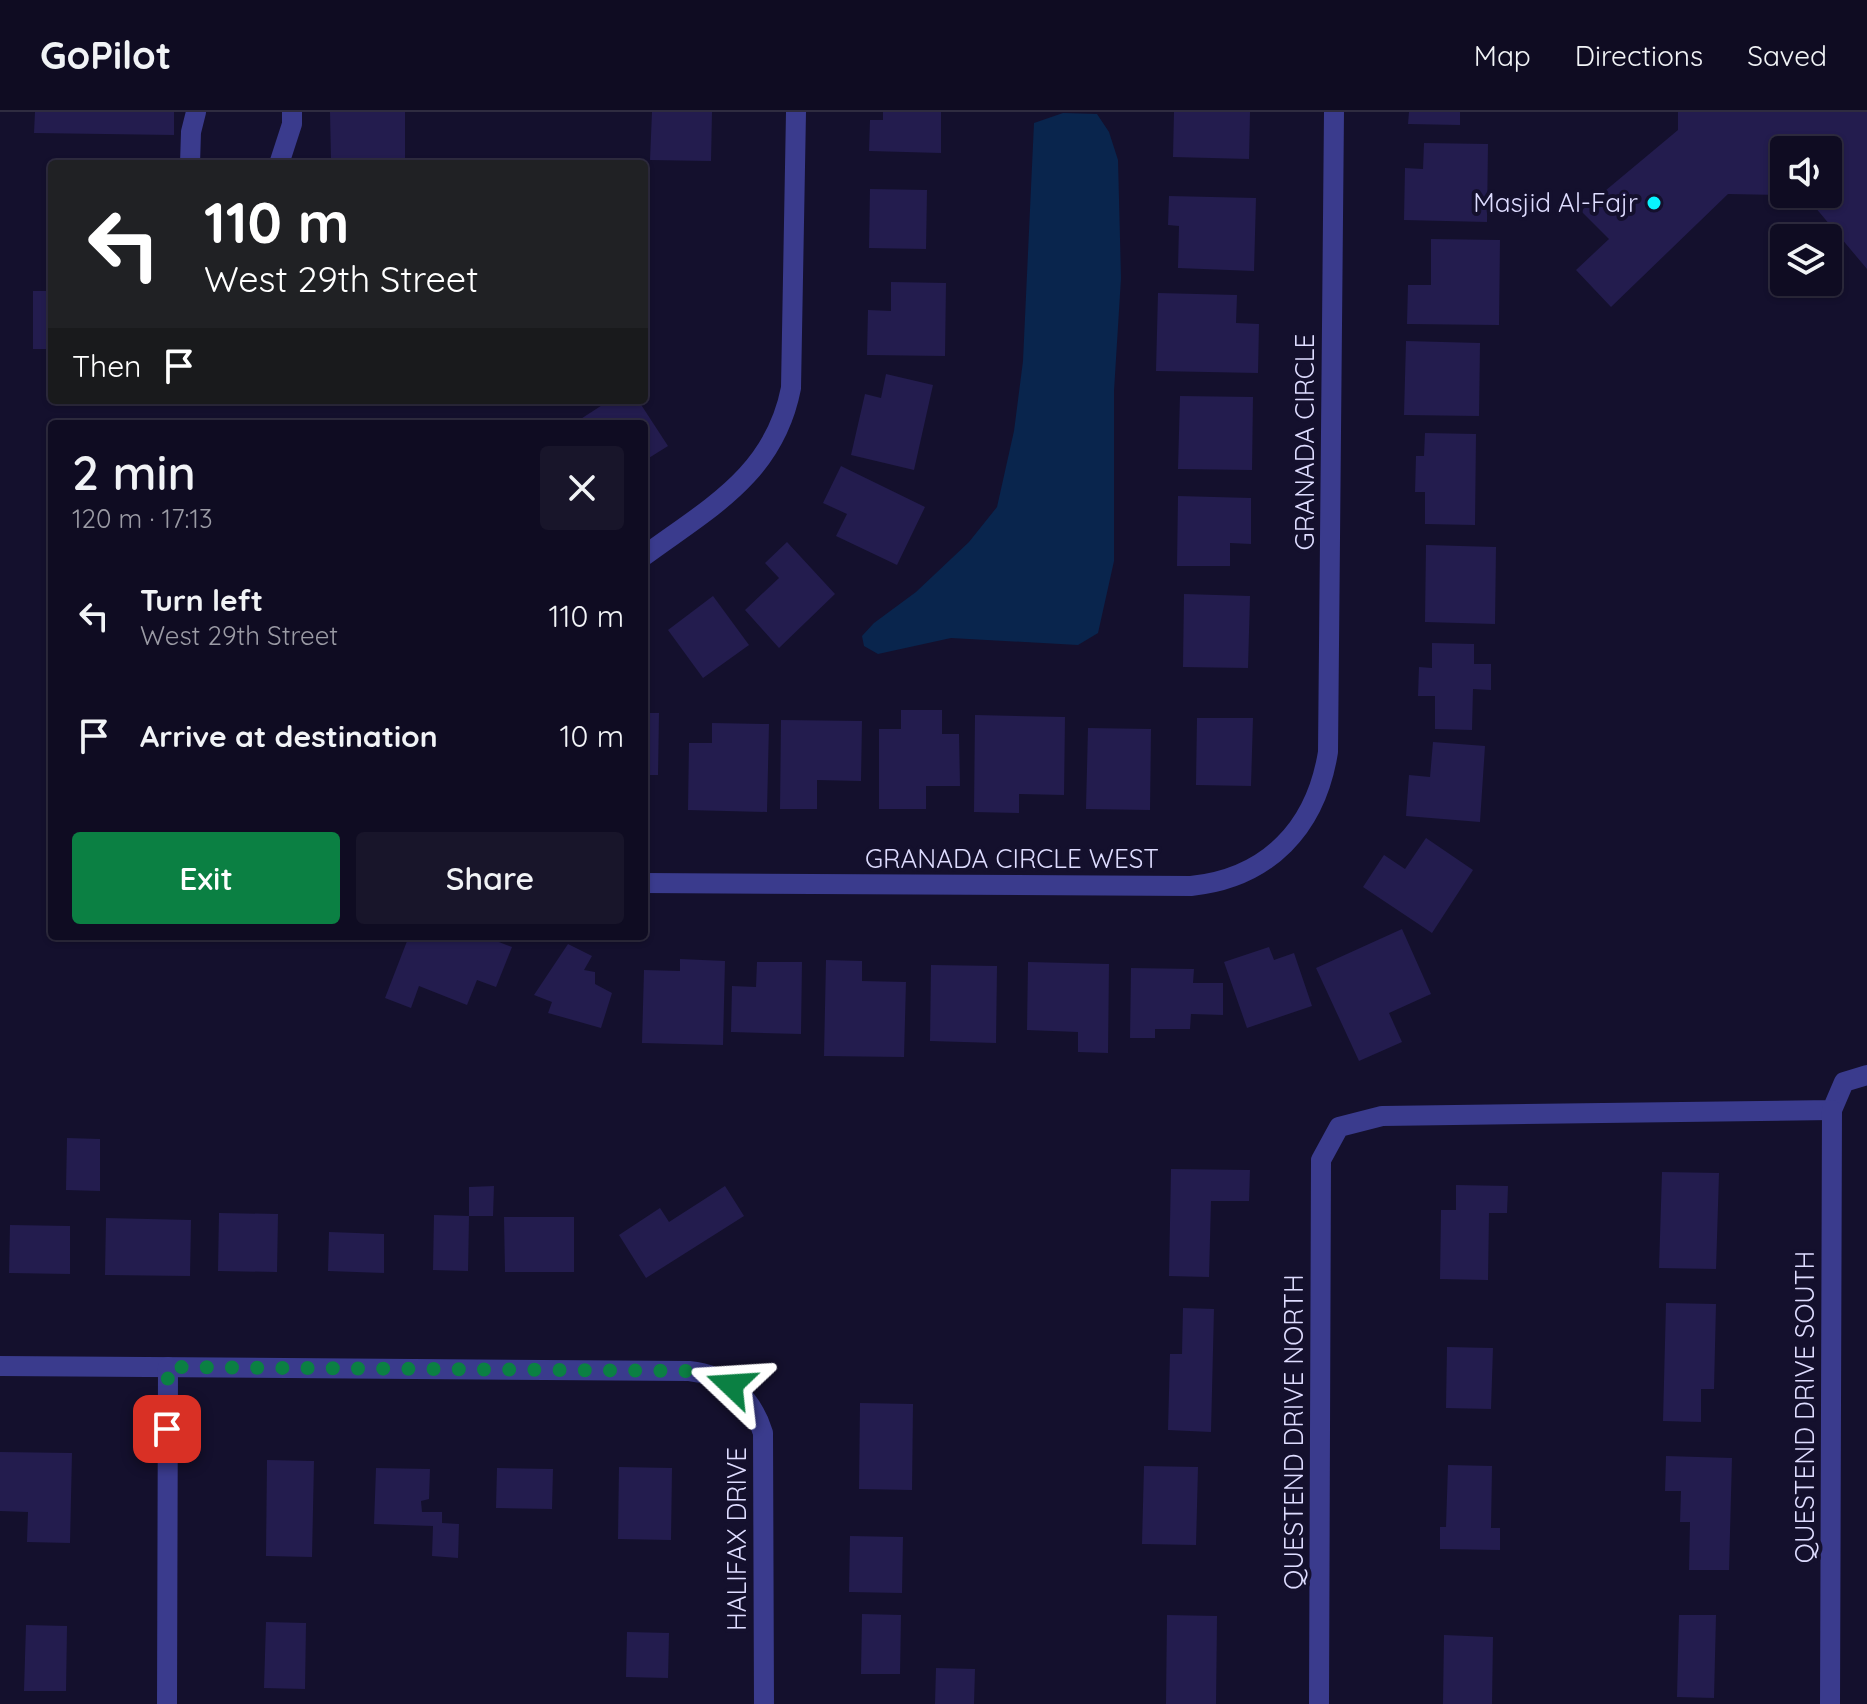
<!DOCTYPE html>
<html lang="en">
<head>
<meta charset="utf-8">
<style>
  :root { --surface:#0f0c22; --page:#18152a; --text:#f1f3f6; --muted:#9b9ba5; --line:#2f2c40; --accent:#0b8043 }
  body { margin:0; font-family:Quicksand,sans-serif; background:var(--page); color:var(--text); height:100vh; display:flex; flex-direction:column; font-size:30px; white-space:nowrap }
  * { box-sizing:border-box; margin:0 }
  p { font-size:26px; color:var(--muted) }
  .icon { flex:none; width:44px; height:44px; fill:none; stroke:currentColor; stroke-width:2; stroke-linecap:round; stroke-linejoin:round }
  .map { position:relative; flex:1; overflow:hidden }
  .side { position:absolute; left:48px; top:308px; width:600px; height:520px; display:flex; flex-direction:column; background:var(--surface); border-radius:8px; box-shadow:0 2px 6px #0004,0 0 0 2px var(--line) }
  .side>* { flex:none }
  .hud { position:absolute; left:48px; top:48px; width:600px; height:244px; border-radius:8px; box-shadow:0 2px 6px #0004,0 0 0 2px var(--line); background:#202124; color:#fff; overflow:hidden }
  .controls { position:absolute; left:1770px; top:24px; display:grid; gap:16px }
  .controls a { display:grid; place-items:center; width:72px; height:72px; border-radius:8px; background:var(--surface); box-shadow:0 2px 6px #0004,0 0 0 2px var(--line); font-size:40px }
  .pin { position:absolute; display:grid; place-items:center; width:68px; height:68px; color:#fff; margin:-34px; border-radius:16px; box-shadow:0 4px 12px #0006 }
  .me { position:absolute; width:88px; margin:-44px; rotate:290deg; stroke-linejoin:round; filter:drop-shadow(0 0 6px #0008) }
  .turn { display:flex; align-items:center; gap:28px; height:168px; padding:0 24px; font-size:36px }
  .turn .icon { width:104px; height:104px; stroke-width:2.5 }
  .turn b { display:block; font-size:56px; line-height:68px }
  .then { display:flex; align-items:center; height:76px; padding:0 24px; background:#0003; gap:16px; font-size:30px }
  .round { display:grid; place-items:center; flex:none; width:84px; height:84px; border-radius:8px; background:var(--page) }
  .summary { display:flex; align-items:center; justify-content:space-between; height:136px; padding:0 24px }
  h1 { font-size:48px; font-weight:600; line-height:60px }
  .button { display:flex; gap:16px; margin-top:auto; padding:16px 24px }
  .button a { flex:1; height:92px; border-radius:8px; background:var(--accent); color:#fff; font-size:32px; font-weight:600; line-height:92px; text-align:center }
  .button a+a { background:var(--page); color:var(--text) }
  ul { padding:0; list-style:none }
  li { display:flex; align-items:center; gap:24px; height:120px; padding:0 24px }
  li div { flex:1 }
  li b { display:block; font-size:30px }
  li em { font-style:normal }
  header { display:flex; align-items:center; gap:48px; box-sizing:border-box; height:112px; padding:0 40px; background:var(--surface); border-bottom:2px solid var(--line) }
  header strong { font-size:38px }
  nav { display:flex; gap:44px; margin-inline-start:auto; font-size:28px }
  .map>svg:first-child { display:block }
  .water { fill:#09254d }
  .building { fill:#231c4e }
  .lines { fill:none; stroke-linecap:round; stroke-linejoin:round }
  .minor { stroke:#3a3b8d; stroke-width:20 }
  .route { stroke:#0b8043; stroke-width:14; stroke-dasharray:0 25.2 }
  .poi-dot { fill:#08f3ff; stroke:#14102d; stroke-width:3 }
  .labels { text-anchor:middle; stroke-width:8; stroke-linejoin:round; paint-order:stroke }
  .poi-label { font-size:26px; fill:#dedcff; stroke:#14102d; text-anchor:end }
  .street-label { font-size:26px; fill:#dedcff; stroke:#14102d }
</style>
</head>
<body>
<header>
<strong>GoPilot</strong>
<nav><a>Map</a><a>Directions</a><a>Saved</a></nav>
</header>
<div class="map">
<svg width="1867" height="1592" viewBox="0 0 1867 1592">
  <rect width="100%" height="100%" fill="#14102d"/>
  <!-- water -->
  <polygon class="water" points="1063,1 1097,2 1109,20 1118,48 1121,166 1114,279 1114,449 1098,521 1078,533 951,526 878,542 864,534 862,524 874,511 916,480 969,430 997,395 1014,319 1023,249 1034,11"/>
  <!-- building -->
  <g class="building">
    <polygon points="35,0 174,0 174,23 34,21"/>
    <polygon points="330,0 405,0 405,47 331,47"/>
    <polygon points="652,0 712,0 711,49 650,48"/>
    <polygon points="883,0 941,0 941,41 869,39 870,8 883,8"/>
    <polygon points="1174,0 1250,0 1249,47 1173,45"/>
    <polygon points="1409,0 1460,0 1460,13 1408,12"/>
    <polygon points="1678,0 1867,0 1867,157 1804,82 1828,82 1828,38 1784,38 1784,83 1728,82 1611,195 1576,158 1609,127 1581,99 1678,18"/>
    <polygon points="1424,31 1488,32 1487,110 1404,108 1405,56 1423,57"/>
    <polygon points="870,77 927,78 926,137 869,136"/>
    <polygon points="1169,84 1256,86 1254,159 1178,156 1179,114 1168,113"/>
    <polygon points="1431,127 1500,128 1499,213 1407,212 1408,173 1431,173"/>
    <polygon points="891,170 946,171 945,244 867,243 868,198 891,199"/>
    <rect x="33" y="179" width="19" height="58"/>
    <polygon points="1158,181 1237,183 1236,211 1259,212 1258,261 1156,259"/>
    <polygon points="1406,229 1480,231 1479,304 1404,303"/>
    <polygon points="886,262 933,273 914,358 851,343 865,282 881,286"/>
    <polygon points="1180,284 1253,285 1252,358 1178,357"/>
    <polygon points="610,288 638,288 668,334 644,349 644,312 573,312"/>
    <polygon points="1425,321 1476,322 1475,413 1425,412 1425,380 1415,380 1416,344 1424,344"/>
    <polygon points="841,354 925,395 897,453 836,424 847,402 823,391"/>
    <polygon points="1178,384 1251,386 1251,432 1230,431 1230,454 1177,454"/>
    <polygon points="787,430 835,482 779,536 745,498 779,466 765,451"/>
    <polygon points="1426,433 1496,435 1495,512 1425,510"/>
    <polygon points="1184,482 1250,484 1248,556 1183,555"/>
    <polygon points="713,484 749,533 703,566 668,518"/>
    <polygon points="1432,531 1474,532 1474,552 1491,552 1491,578 1473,577 1472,618 1435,617 1435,584 1418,584 1419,555 1432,556"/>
    <polygon points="901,598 942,598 942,622 959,622 960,674 926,674 926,697 879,697 879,617 901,617"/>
    <polygon points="644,601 659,601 658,663 644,663"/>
    <polygon points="975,603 1065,605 1064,683 1019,682 1019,701 974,700"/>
    <polygon points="1197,606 1253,606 1251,674 1196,673"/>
    <polygon points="781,608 862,609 861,669 817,668 817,697 780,697"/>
    <polygon points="712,611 769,612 767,700 688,698 689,631 712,631"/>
    <polygon points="1088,616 1151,617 1150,698 1086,697"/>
    <polygon points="1433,630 1485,634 1480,710 1406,704 1409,663 1430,665"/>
    <polygon points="1426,726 1473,758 1432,821 1363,775 1384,743 1405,757"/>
    <polygon points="1402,817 1431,882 1389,901 1402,930 1359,949 1316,856"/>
    <polygon points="409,824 483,824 512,835 496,875 477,868 467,893 419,874 411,896 385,886"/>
    <polygon points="568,832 592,844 584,858 595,860 595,872 612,881 601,916 548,901 552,890 534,883"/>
    <polygon points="1269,835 1274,848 1294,841 1312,894 1247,916 1224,850"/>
    <polygon points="680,847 725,849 723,933 642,931 644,858 680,859"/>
    <polygon points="826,848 862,849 862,869 906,870 904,945 824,944"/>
    <polygon points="757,850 802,850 801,922 731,920 732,874 756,875"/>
    <polygon points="1028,850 1109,852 1108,941 1078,940 1078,920 1027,918"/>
    <polygon points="931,853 997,854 996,931 930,929"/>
    <polygon points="1131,856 1194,857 1193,871 1223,871 1223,903 1191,902 1190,917 1155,917 1155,926 1130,926"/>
    <polygon points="67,1026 100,1027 100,1079 66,1078"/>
    <polygon points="1171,1057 1250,1058 1249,1089 1211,1089 1209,1165 1169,1164"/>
    <polygon points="1662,1060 1719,1061 1716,1157 1659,1156"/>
    <polygon points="1456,1073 1508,1074 1507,1101 1489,1101 1488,1168 1440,1167 1441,1098 1456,1098"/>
    <polygon points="494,1074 493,1104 469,1104 469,1075"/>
    <polygon points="725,1074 744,1104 646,1166 619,1123 660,1096 669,1110"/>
    <polygon points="219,1101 278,1102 277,1160 218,1159"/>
    <polygon points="434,1103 469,1104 468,1159 433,1158"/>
    <polygon points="504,1105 574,1105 574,1160 505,1160"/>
    <polygon points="106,1106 191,1108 190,1164 105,1163"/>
    <polygon points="10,1113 70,1114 70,1162 9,1161"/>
    <polygon points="329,1120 384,1122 384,1161 328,1159"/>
    <polygon points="1666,1191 1716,1192 1714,1277 1701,1277 1701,1310 1663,1309"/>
    <polygon points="1183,1196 1214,1197 1211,1320 1168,1318 1170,1242 1182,1242"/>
    <polygon points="1447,1235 1493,1236 1491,1297 1446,1296"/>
    <polygon points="860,1291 913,1292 912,1378 859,1377"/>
    <polygon points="0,1340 72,1341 70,1431 27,1430 28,1400 0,1399"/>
    <polygon points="1666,1344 1732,1346 1729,1458 1689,1458 1690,1410 1680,1410 1681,1379 1665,1379"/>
    <polygon points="267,1348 314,1349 312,1445 266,1444"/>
    <polygon points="1448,1353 1492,1354 1491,1416 1500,1416 1500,1438 1440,1437 1440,1415 1446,1415"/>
    <polygon points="1144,1354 1198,1355 1196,1433 1142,1432"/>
    <polygon points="619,1355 672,1356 671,1428 618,1427"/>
    <polygon points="376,1356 430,1357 429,1387 421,1389 422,1400 442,1400 442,1411 459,1412 458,1446 432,1444 433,1414 374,1412"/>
    <polygon points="497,1356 553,1357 552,1397 496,1396"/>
    <polygon points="850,1424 903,1425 902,1481 849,1480"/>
    <polygon points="862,1502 901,1503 900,1562 861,1562"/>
    <polygon points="1167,1503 1217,1504 1216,1592 1166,1592"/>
    <polygon points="1679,1503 1716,1503 1714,1586 1677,1585"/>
    <polygon points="266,1510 306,1511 305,1577 264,1576"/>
    <polygon points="26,1513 67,1514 66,1579 24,1579"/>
    <polygon points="627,1520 669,1521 668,1566 626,1565"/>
    <polygon points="1444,1523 1493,1525 1492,1592 1443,1592"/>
    <polygon points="936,1556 975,1557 974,1592 935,1592"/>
  </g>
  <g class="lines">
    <!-- minor -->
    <g class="minor">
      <polyline points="190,52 191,20 196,0"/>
      <polyline points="279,52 292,12 292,0"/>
      <path d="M 644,444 C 709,396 774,363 791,276 L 796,0"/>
      <path d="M 644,771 L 1191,774 C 1269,766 1316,715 1328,640 L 1334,0"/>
      <path d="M 0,1254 L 689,1259 C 727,1263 752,1285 763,1321 L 764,1592"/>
      <polyline points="167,1592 168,1255"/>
      <polyline points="1319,1592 1321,1048 1339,1015 1382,1004 1832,998 1844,970 1867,963"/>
      <polyline points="1830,1592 1832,998"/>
    </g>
  </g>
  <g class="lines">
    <!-- route -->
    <polyline class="route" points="167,1317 168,1255 689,1259 709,1262 731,1273"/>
  </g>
  <!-- markers -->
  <circle class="poi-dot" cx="1654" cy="91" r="8"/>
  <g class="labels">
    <!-- poi labels -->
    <g class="poi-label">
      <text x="1638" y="100">Masjid Al-Fajr</text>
    </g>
    <!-- street labels -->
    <g class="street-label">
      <text transform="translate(1305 330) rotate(-90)" y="9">GRANADA CIRCLE</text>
      <text x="1012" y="756">GRANADA CIRCLE WEST</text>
      <text transform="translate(1805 1295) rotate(-90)" y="9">QUESTEND DRIVE SOUTH</text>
      <text transform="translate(1294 1320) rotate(-90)" y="9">QUESTEND DRIVE NORTH</text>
      <text transform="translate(737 1427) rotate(-90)" y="9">HALIFAX DRIVE</text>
    </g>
  </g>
</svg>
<div class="controls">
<a><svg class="icon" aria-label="sound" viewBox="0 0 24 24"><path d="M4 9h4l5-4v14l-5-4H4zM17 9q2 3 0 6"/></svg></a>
<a><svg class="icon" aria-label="layers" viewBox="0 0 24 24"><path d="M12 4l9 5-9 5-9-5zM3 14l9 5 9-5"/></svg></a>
</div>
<div class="pin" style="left:167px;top:1317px;background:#d93025"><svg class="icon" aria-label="arrive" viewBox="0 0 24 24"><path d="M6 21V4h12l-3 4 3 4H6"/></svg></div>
<svg class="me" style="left:731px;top:1273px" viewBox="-20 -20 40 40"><path d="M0-17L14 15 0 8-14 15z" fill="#0b8043" stroke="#fff" stroke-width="4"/></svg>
<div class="hud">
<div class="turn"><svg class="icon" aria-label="left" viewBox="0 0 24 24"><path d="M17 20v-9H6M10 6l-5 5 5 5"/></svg><div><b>110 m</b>West 29th Street</div></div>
<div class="then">Then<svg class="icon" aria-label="arrive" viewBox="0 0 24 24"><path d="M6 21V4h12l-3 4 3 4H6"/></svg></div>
</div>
<section class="side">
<div class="summary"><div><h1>2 min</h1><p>120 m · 17:13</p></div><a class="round"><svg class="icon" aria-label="close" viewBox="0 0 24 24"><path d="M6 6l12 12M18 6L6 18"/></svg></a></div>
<ul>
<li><svg class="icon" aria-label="left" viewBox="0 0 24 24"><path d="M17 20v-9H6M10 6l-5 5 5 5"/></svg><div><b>Turn left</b><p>West 29th Street</p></div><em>110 m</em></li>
<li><svg class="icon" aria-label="arrive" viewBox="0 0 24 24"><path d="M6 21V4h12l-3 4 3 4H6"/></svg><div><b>Arrive at destination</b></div><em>10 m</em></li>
</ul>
<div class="button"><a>Exit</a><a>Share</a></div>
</section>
</div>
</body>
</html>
